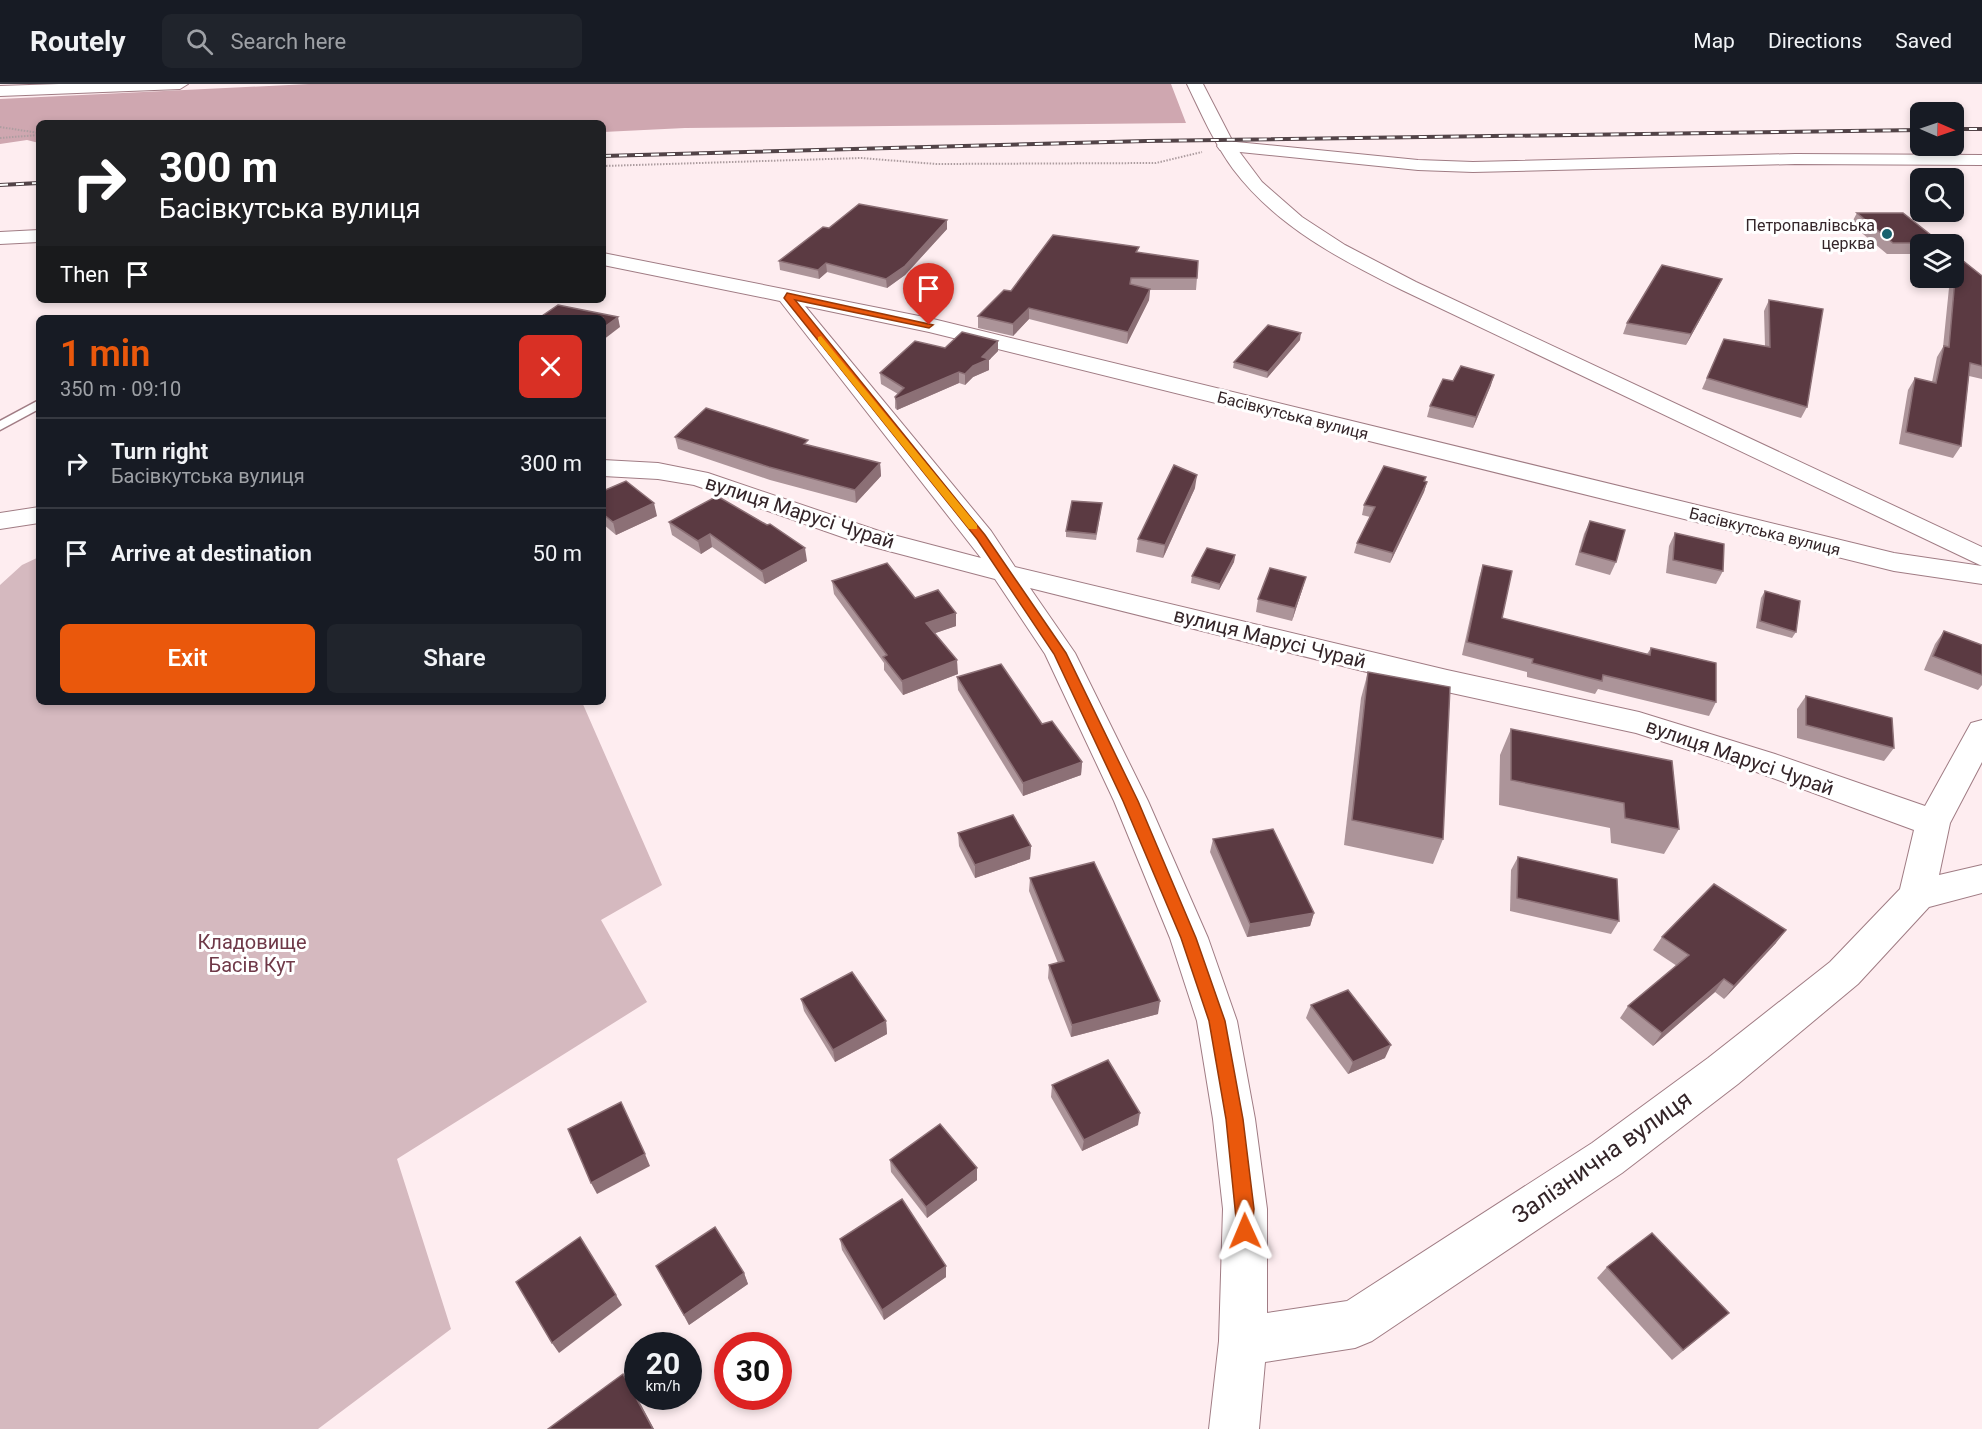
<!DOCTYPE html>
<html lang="en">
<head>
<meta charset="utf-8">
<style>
  :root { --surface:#171b24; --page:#20242c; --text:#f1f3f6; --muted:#9ea1a6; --line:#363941; --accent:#ea580c }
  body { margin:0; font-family:Roboto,sans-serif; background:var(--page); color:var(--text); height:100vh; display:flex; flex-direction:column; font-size:22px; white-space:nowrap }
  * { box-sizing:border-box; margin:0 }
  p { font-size:20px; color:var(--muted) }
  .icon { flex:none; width:33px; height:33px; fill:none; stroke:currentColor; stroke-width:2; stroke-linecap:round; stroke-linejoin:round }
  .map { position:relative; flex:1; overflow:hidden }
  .details { position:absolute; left:36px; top:231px; width:570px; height:390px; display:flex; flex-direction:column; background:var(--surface); border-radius:9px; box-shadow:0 3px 9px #0003 }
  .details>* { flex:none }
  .top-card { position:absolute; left:36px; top:36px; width:570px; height:183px; border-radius:9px; box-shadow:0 3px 9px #0003; background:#202124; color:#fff; overflow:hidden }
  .needle { width:39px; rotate:92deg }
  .controls { position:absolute; left:1910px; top:18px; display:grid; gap:12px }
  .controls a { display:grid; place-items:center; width:54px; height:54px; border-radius:9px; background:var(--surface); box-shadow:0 3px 9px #0003; font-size:30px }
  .speed { position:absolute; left:624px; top:1248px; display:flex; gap:12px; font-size:30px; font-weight:700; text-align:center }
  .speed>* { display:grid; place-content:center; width:78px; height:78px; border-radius:50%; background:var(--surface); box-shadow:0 3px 9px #0003; line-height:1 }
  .speed small { font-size:15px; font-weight:400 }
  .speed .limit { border:9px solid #d22; background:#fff; color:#111 }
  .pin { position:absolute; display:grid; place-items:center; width:51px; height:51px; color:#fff; margin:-62px -26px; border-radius:50% 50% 50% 0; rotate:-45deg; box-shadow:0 0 6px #0007 }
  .pin .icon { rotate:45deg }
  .me { position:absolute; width:66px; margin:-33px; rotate:359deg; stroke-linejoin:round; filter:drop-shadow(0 0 4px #0008) }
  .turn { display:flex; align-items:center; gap:21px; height:126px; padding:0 24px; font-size:27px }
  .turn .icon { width:78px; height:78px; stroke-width:2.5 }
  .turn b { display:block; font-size:42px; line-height:51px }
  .then { display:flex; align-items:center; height:57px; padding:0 24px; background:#0003; gap:12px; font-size:22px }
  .round { display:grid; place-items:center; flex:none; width:63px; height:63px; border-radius:9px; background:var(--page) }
  .summary { display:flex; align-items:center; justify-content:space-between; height:102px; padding:0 24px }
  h1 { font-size:36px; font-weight:600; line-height:45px; color:var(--accent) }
  .action { display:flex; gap:12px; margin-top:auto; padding:12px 24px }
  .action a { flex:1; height:69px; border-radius:9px; background:var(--accent); color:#fff; font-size:24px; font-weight:600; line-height:69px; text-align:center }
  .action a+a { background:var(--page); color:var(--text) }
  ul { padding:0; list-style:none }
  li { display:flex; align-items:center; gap:18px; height:90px; padding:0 24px; border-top:2px solid var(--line) }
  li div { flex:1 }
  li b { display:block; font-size:22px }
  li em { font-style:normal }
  header { display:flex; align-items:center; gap:36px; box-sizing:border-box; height:84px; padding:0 30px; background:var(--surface); border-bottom:2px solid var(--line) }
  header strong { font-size:28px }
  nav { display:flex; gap:33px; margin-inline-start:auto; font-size:21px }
  .search { width:420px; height:54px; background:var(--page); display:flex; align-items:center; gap:15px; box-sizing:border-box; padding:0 21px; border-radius:9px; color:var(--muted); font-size:22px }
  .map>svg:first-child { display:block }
  .green { fill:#d5b9bf }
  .forest { fill:#cfa7b0 }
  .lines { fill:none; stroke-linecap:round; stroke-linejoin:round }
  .lane-casing { stroke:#a07c84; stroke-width:3 }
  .street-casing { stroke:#a07c84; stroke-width:2 }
  .primary-casing { stroke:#a07c84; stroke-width:2 }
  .path { stroke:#ad9da0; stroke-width:2; stroke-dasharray:1.5 1.5; stroke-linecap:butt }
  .lane { fill:#fff; fill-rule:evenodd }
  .street { fill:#fff; fill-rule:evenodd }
  .primary { fill:#fff; fill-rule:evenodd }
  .rail-casing { stroke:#524347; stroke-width:4 }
  .rail { stroke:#fff; stroke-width:2; stroke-dasharray:8; stroke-linecap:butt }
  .wall { fill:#ac9499 }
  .shaded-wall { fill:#8c7076 }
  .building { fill:#5b3a42; stroke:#8c7076; stroke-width:1.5 }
  .route { fill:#ea580c; stroke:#983908; stroke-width:1.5 }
  .slow { fill:#f59e0b }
  .poi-dot { fill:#18626f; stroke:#fff; stroke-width:2 }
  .labels { text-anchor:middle; stroke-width:6; stroke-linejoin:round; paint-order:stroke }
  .far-poi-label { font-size:16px; fill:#342529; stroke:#fff; text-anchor:end }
  .far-street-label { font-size:16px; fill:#342529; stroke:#fff }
  .street-label { font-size:20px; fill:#342529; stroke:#fff }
  .park-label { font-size:20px; fill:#6f3948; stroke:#fff }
  .near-street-label { font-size:24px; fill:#342529; stroke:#fff }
</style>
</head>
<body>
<header>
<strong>Routely</strong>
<div class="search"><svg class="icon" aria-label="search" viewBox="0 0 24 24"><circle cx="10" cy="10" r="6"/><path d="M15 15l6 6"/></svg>Search here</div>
<nav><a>Map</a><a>Directions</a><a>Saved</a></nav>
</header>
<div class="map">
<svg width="1982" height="1345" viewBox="0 0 1982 1345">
  <rect width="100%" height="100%" fill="#feedf0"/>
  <!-- green -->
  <polygon class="green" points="39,473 39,618 582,618 662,801 601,836 647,918 397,1075 451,1245 318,1345 0,1345 0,501 22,481"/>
  <!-- forest -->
  <polygon class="forest" points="309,0 1171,0 1186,39 685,44 603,48 603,39 39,39 39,59 27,56 0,60 0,15"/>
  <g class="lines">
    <!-- lane casing -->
    <g class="lane-casing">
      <polygon id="lane" points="39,316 39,325 0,346 0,337"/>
    </g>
    <!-- street casing -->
    <g class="street-casing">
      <g id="street">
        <polygon points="59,0 188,0 180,5 0,12 0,2"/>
        <polygon points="1226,57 1418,76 1473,78 1795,70 1982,71 1982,81 1795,80 1473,88 1418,86 1220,66 1217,62 1220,58"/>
        <polygon points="39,146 39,158 0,160 0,148"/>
        <path d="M 603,169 L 929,234 L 1894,469 L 1982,482 L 1982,500 L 1894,487 L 929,248 L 805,222 L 991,447 L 1015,483 L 1447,586 L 1639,628 L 1775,670 L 1925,722 L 1971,639 L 1982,636 L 1982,678 L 1950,739 L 1939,791 L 1982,781 L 1982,809 L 1929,823 L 1858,900 L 1738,1000 L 1622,1089 L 1372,1257 L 1355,1264 L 1265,1278 L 1259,1345 L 1209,1345 L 1219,1257 L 1223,1125 L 1213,1035 L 1197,937 L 1170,854 L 1114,717 L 1045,570 L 995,495 L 862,460 L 694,401 L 658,395 L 603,392 L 603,376 L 658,379 L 708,389 L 882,448 L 981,474 L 780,217 L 603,181 ZM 1030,504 L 1447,608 L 1636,649 L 1751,686 L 1914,746 L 1900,805 L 1830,878 L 1708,974 L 1592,1059 L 1347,1217 L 1267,1229 L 1267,1125 L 1255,1035 L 1237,937 L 1208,854 L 1148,717 L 1075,569 Z"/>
        <polygon points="39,423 39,439 0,445 0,429"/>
      </g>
    </g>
    <!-- primary casing -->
    <g class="primary-casing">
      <path id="primary" d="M 1187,0 L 1203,0 L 1235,62 L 1262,98 L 1302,133 L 1345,161 L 1416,198 L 1982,463 L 1982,482 L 1402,206 C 1339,175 1276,142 1233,85 C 1214,59 1201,29 1187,0 Z"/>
    </g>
    <!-- path -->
    <g class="path">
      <polyline points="0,43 39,49"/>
      <polyline points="0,54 39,51"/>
      <polyline points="603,82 861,74 936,80 1156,79 1202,68"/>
    </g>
    <!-- lane -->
    <use href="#lane" class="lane"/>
    <!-- street -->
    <use href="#street" class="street"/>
    <!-- primary -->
    <use href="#primary" class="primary"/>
    <!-- rail casing -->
    <g class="rail-casing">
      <g id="rail">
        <polyline points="1953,45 1982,45"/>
        <polyline points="603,72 1146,57 1920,46"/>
        <polyline points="0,101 39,99"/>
      </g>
    </g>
    <!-- rail -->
    <use href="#rail" class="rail"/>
  </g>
  <!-- wall -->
  <g class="wall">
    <polygon points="1857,129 1941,159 1940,160 1920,160 1920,170 1887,170 1851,140"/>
    <polygon points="947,136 947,145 905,191 887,204 827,188 819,195 780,186 779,177 829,144"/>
    <polygon points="1139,169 1197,194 1196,206 1150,206 1149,216 1127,260 1029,235 1013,252 978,244 978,232 1011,207"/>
    <polygon points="1957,172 1982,192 1982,295 1969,292 1961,362 1953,374 1899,360 1908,306 1915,294 1932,298 1937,273 1943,263 1950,194 1953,194 1953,180"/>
    <polygon points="1722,195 1717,205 1686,261 1623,250 1627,239"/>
    <polygon points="1769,216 1807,323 1801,334 1702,305 1724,255 1765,262 1764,227"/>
    <polygon points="1300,256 1267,294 1233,284 1234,278"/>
    <polygon points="998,257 998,267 989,276 989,286 973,293 965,301 959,299 897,326 895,324 895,313 898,310 881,300 880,289 945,264"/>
    <polygon points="1453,297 1491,301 1473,344 1427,333 1430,322"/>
    <polygon points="675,353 808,361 880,379 881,392 856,419 770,396 678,365"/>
    <polygon points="1426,393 1425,398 1427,398 1424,408 1390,479 1354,469 1357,459 1370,433 1362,431 1364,421"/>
    <polygon points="1195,404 1163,474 1136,468 1138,455"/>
    <polygon points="603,407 657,432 616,451 603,440"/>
    <polygon points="1101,426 1096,456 1066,453 1066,447"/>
    <polygon points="1590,437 1616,478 1610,491 1575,481 1584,450"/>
    <polygon points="669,438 807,477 765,500 712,463 701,470 672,451"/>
    <polygon points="1675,449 1723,487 1716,500 1666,489 1669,462"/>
    <polygon points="1235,471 1234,478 1219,506 1191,499 1192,492"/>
    <polygon points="1483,481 1502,534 1647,570 1651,564 1716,618 1709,632 1598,605 1595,610 1527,593 1527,588 1462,571 1479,494"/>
    <polygon points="1306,493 1302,506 1292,537 1256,528 1258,515"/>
    <polygon points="832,497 915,514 956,542 935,549 958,590 903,611 884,586 884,579 834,510"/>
    <polygon points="1765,507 1796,548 1792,554 1756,544 1761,514"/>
    <polygon points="1944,547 1982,561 1982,601 1978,606 1924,586 1935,560"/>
    <polygon points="1368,588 1443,755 1433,780 1344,761 1361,614"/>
    <polygon points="957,593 1042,640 1082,678 1081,691 1023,712 958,606"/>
    <polygon points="1806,612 1894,664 1884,677 1797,654 1797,625"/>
    <polygon points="1511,645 1679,745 1664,770 1611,759 1610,744 1499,721 1500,671"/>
    <polygon points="958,749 1031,762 1030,775 975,794 959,762"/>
    <polygon points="1213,755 1314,829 1310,842 1247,853 1210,768"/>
    <polygon points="1518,773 1619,837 1611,850 1510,827 1511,786"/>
    <polygon points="1030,794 1158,930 1071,953 1048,894 1049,881 1058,879 1029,807"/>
    <polygon points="1662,853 1776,859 1724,915 1715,908 1653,962 1620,934 1628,922 1677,882 1653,866"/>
    <polygon points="801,915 886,937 887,950 835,978 804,927"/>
    <polygon points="1311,921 1385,974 1348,990 1306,934"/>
    <polygon points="1052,1001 1138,1041 1082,1067 1051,1013"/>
    <polygon points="890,1076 977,1084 977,1096 927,1134 891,1088"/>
    <polygon points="840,1155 946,1182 946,1193 884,1236 842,1166"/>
    <polygon points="656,1182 744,1189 748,1200 689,1241"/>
    <polygon points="1607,1183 1717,1239 1672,1276 1597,1194"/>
  </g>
  <!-- shaded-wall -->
  <g class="shaded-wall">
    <polygon points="947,136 947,145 905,191 887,204 886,195"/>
    <polygon points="826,179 827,188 819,195 818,186"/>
    <polygon points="1722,195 1717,205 1686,261 1691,250"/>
    <polygon points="1150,205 1149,216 1127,260 1128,248"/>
    <polygon points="1029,224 1029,235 1013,252 1013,240"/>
    <polygon points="618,233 620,243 603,256 603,244"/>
    <polygon points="1301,249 1300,256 1267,294 1268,288"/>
    <polygon points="998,257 998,267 989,276 989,286 973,293 965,301 965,290"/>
    <polygon points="959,288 959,299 897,326 896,315"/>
    <polygon points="1494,291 1491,301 1473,344 1476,333"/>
    <polygon points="880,379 881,392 856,419 855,406"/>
    <polygon points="1197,391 1195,404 1163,474 1165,461"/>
    <polygon points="1427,398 1424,408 1390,479 1393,469"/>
    <polygon points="654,419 657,432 616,451 613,438"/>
    <polygon points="710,450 712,463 701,470 698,457"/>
    <polygon points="805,464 807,477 765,500 762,487"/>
    <polygon points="1235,471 1234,478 1219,506 1220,500"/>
    <polygon points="1306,493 1302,506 1292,537 1295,524"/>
    <polygon points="956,529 956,542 927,552 926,539"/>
    <polygon points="957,576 958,590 903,611 902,597"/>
    <polygon points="1082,678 1081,691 1023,712 1023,699"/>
    <polygon points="1031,762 1030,775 975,794 975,781"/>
    <polygon points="1314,829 1310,842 1247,853 1250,840"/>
    <polygon points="1786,846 1776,859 1724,915 1734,902"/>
    <polygon points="1724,895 1715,908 1653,962 1662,949"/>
    <polygon points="1160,917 1158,930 1071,953 1072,941"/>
    <polygon points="886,937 887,950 835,978 833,966"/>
    <polygon points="1391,961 1385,974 1348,990 1353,978"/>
    <polygon points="1140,1029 1138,1041 1082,1067 1084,1056"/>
    <polygon points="645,1070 650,1082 597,1110 591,1099"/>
    <polygon points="977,1084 977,1096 927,1134 926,1123"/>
    <polygon points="946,1182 946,1193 884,1236 882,1226"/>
    <polygon points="744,1189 748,1200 689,1241 684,1231"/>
    <polygon points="616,1211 622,1221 559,1269 552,1259"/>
    <polygon points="623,1290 632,1304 654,1345 653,1345"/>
  </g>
  <!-- building -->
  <g class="building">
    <polygon points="859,120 947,136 905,182 886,195 826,179 818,186 779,177 823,143 829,144"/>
    <polygon points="1857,129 1903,129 1941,159 1893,159"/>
    <polygon points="1053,151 1139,163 1136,168 1198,177 1197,194 1131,194 1130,200 1150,205 1128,248 1029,224 1013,240 978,232 1004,206 1011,207"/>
    <polygon points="1957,172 1982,192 1982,282 1970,279 1961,362 1906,348 1915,294 1936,299 1944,262 1949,263"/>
    <polygon points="1662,181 1722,195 1691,250 1627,239"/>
    <polygon points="1769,216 1823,225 1807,323 1707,294 1724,255 1770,263"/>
    <polygon points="558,221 618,233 603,244 603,234 539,234"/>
    <polygon points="1268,241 1301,249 1268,288 1234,278"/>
    <polygon points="962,248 998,257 982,273 989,275 973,282 965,290 959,288 896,315 895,313 904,304 880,289 915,257 945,264"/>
    <polygon points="1461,282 1494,291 1476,333 1430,322 1443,295 1453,297"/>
    <polygon points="706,324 808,356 804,360 880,379 855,406 769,383 675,353"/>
    <polygon points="1174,381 1197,391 1165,461 1138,455"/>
    <polygon points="1384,382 1426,393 1424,397 1427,398 1393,469 1357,459 1375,423 1364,421"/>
    <polygon points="626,397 654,419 613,438 603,430 603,407"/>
    <polygon points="717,412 767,441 770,440 805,464 762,487 710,450 698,457 669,438"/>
    <polygon points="1072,417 1102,419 1096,450 1066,447"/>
    <polygon points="1590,437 1625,446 1616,478 1580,468"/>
    <polygon points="1675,449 1724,460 1723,487 1673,476"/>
    <polygon points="1207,464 1235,471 1220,500 1192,492"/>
    <polygon points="887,479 915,514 938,506 956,529 926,539 957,576 902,597 883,573 887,571 832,497"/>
    <polygon points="1483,481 1512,487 1502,534 1650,571 1651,564 1716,579 1716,618 1603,591 1602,597 1532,579 1533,575 1467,558"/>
    <polygon points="1270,484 1306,493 1295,524 1258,515"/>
    <polygon points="1765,507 1800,517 1796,548 1760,537"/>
    <polygon points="1944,547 1982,561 1982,591 1933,572"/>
    <polygon points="1001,580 1042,640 1052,637 1082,678 1023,699 957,593"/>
    <polygon points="1368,588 1450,603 1443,755 1352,736"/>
    <polygon points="1806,612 1892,634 1894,664 1806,641"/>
    <polygon points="1511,645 1672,677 1679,745 1625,734 1624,719 1511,696"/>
    <polygon points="1013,731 1031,762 975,781 958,749"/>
    <polygon points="1273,745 1314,829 1250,840 1213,755"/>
    <polygon points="1518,773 1617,795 1619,837 1517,814"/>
    <polygon points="1094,778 1160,917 1072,941 1049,881 1064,877 1030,794"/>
    <polygon points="1714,800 1786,846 1734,902 1724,895 1662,949 1628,922 1689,871 1662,853"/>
    <polygon points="852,888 886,937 833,966 801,915"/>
    <polygon points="1348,906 1391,961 1353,978 1311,921"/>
    <polygon points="1108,976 1140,1029 1084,1056 1052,1001"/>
    <polygon points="621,1018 645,1070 591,1099 568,1045"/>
    <polygon points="940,1040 977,1084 926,1123 890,1076"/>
    <polygon points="902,1115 946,1182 882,1226 840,1155"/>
    <polygon points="715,1143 744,1189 684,1231 656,1182"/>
    <polygon points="1652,1149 1729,1229 1683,1266 1607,1183"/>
    <polygon points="580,1153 616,1211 552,1259 516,1198"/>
    <polygon points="623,1290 653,1345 548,1345"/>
  </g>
  <!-- route -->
  <polygon class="route" points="787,209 933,241 929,244 795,216 985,451 1066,569 1138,717 1196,854 1225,937 1243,1035 1254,1125 1251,1154 1245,1156 1238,1154 1226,1035 1209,937 1181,854 1123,717 1054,570 977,455 784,214"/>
  <!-- slow -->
  <polygon class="slow" points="821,252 977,441 977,445 969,445 818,257 818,253"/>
  <!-- markers -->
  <circle class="poi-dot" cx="1887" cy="150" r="6"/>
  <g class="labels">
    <!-- far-poi labels -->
    <g class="far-poi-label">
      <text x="1875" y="147">Петропавлівська<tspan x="1875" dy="18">церква</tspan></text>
    </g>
    <!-- far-street labels -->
    <g class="far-street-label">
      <text transform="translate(1293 331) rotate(14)" y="6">Басівкутська вулиця</text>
      <text transform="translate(1765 447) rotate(14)" y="6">Басівкутська вулиця</text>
    </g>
    <!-- street labels -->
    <g class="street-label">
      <text transform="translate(800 428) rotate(18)" y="7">вулиця Марусі Чурай</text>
      <text transform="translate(1270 554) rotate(14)" y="7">вулиця Марусі Чурай</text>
      <text transform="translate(1740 673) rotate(19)" y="7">вулиця Марусі Чурай</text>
    </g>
    <!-- park labels -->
    <g class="park-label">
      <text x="252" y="865">Кладовище<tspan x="252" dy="23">Басів Кут</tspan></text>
    </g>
    <!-- near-street labels -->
    <g class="near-street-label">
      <text transform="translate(1602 1073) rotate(-35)" y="8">Залізнична вулиця</text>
    </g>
  </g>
</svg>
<div class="controls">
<a><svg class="needle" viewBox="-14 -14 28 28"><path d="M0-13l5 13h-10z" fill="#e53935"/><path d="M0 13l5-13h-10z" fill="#9ea1a6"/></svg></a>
<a><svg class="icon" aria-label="search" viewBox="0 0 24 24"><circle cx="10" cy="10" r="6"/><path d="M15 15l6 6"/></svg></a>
<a><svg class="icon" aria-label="layers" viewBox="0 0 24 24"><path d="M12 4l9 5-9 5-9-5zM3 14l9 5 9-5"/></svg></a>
</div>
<div class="speed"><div>20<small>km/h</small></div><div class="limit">30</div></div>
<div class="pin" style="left:929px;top:241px;background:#d93025"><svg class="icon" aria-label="arrive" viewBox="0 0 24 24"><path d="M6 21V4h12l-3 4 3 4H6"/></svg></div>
<svg class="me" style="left:1245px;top:1147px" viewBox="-20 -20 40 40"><path d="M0-17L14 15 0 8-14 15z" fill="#ea580c" stroke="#fff" stroke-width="4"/></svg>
<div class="top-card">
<div class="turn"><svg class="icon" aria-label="right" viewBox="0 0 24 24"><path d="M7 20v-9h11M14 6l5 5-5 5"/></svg><div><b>300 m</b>Басівкутська вулиця</div></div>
<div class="then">Then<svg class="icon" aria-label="arrive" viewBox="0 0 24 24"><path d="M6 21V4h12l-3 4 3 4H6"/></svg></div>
</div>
<section class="details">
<div class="summary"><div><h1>1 min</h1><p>350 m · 09:10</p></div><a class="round" style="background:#d93025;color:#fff"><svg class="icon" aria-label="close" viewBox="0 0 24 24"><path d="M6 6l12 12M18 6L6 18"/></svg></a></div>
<ul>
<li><svg class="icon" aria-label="right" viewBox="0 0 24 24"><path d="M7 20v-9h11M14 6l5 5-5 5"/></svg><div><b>Turn right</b><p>Басівкутська вулиця</p></div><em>300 m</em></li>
<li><svg class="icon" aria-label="arrive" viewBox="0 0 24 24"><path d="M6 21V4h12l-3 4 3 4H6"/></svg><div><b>Arrive at destination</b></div><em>50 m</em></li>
</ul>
<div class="action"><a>Exit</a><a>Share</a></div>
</section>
</div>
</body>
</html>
